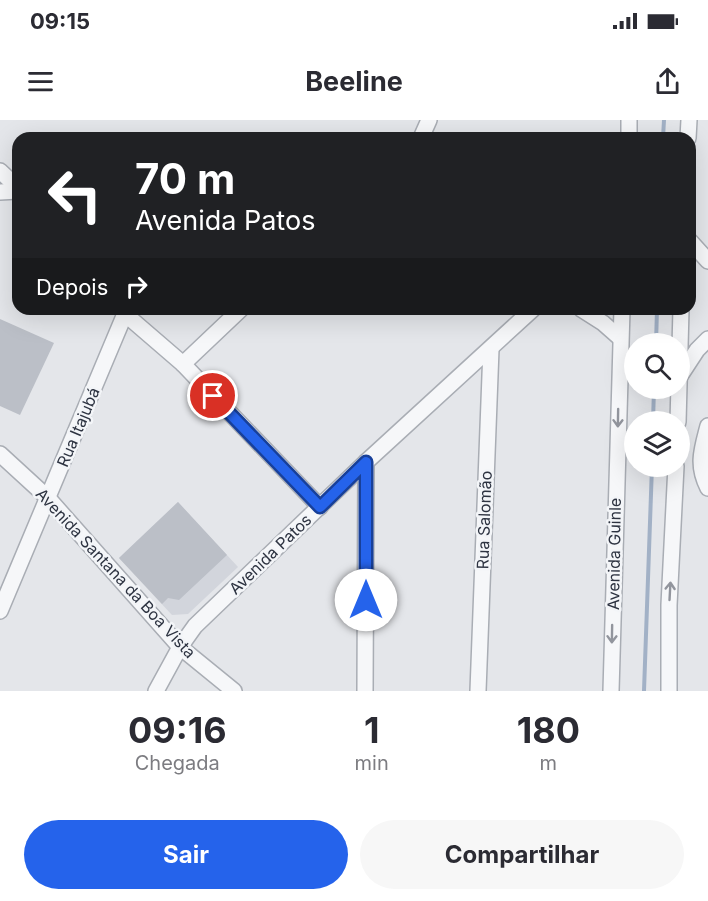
<!DOCTYPE html>
<html lang="pt">
<head>
<meta charset="utf-8">
<style>
  :root { --surface:#fff; --page:#f7f7f7; --text:#2b2b33; --muted:#7c7c81; --accent:#2563eb }
  body { margin:0; font-family:Inter,sans-serif; background:var(--page); color:var(--text); height:100vh; display:flex; flex-direction:column; font-size:22px; white-space:nowrap }
  * { box-sizing:border-box; margin:0 }
  p { font-size:20px; color:var(--muted) }
  .icon { flex:none; width:33px; height:33px; fill:none; stroke:currentColor; stroke-width:2; stroke-linecap:round; stroke-linejoin:round }
  .map { position:relative; height:571px; overflow:hidden }
  .details { display:flex; flex-direction:column; background:var(--surface); flex:1 }
  .details>* { flex:none }
  .banner { position:absolute; left:12px; top:12px; width:684px; height:183px; border-radius:18px; box-shadow:0 6px 24px #0002; background:#202124; color:#fff; overflow:hidden }
  .buttons { position:absolute; left:624px; top:213px; display:grid; gap:12px }
  .buttons a { display:grid; place-items:center; width:66px; height:66px; border-radius:50%; background:var(--surface); box-shadow:0 6px 24px #0002; font-size:30px }
  .pin { position:absolute; display:grid; place-items:center; width:51px; height:51px; color:#fff; margin:-26px; border:3px solid #fff; border-radius:50%; box-shadow:0 2px 6px #0007 }
  .me { position:absolute; width:66px; margin:-33px; rotate:0deg; stroke-linejoin:round; filter:drop-shadow(0 0 4px #0008) }
  .turn { display:flex; align-items:center; gap:21px; height:126px; padding:0 24px; font-size:27px }
  .turn .icon { width:78px; height:78px; stroke-width:2.5 }
  .turn b { display:block; font-size:42px; line-height:51px }
  .then { display:flex; align-items:center; height:57px; padding:0 24px; background:#0003; gap:12px; font-size:22px }
  .eta { display:flex; justify-content:space-evenly; align-items:center; height:102px; text-align:center }
  .eta b { font-size:36px; font-weight:700; line-height:42px }
  .button { display:flex; gap:12px; margin-top:auto; padding:12px 24px }
  .button a { flex:1; height:69px; border-radius:36px; background:var(--accent); color:#fff; font-size:24px; font-weight:700; line-height:69px; text-align:center }
  .button a+a { background:var(--page); color:var(--text) }
  .status { display:flex; justify-content:space-between; align-items:center; height:42px; padding:0 30px; background:var(--surface); direction:ltr }
  .status svg { height:16px; fill:currentColor }
  header { display:flex; justify-content:space-between; align-items:center; height:78px; padding:0 24px; background:var(--surface); font-size:27px; font-weight:700 }
  .map>svg:first-child { display:block }
  .built { fill:#d2d5dc }
  .lines { fill:none; stroke-linecap:round; stroke-linejoin:round }
  .stream { stroke:#a2b1c6; stroke-width:4 }
  .building { fill:#bbbfc7 }
  .minor-casing { stroke:#a9adb4; stroke-width:18 }
  .minor { stroke:#f6f7f9; stroke-width:15 }
  .oneway { stroke:#92959d }
  .route-casing { stroke:#184099; stroke-width:15 }
  .route { stroke:#2563eb; stroke-width:10 }
  .labels { text-anchor:middle; stroke-width:5; stroke-linejoin:round; paint-order:stroke }
  .street-label { font-size:16px; fill:#2d3341; stroke:#f3f5f8 }
</style>
</head>
<body>
<div class="status"><b>09:15</b><svg viewBox="0 0 49 12"><path d="M0 12V9h3v3zM5 12V6h3v6zM10 12V3h3v9zM15 12V0h3v12zM26 1h20v11H26zM47 4h2v5h-2z"/></svg></div>
<header><svg class="icon" aria-label="menu" viewBox="0 0 24 24"><path d="M4 6h16M4 12h16M4 18h16"/></svg>Beeline<svg class="icon" aria-label="share" viewBox="0 0 24 24"><path d="M12 15V3M7 8l5-5 5 5M5 13v7h14v-7"/></svg></header>
<div class="map">
<svg width="708" height="571" viewBox="0 0 708 571">
  <rect width="100%" height="100%" fill="#e4e6ea"/>
  <!-- built -->
  <polygon class="built" points="178,382 238,447 188,494 172,495 119,438"/>
  <g class="lines">
    <!-- stream -->
    <g class="stream">
      <polyline points="663,18 664,0"/>
      <polyline points="656,224 657,189"/>
      <polyline points="653,302 654,268"/>
      <polyline points="644,571 652,346"/>
    </g>
  </g>
  <!-- building -->
  <g class="building">
    <polygon points="0,199 54,223 20,295 0,286"/>
    <polygon points="178,382 227,435 179,480 168,478 162,484 119,438"/>
  </g>
  <g class="lines">
    <!-- minor casing -->
    <g class="minor-casing">
      <g id="minor">
        <polyline points="421,18 429,0"/>
        <polyline points="629,18 629,0"/>
        <polyline points="688,18 689,0"/>
        <polyline points="0,51 18,68"/>
        <polyline points="0,72 18,71"/>
        <polyline points="690,121 708,141"/>
        <polyline points="581,189 603,203 620,218"/>
        <polyline points="125,194 183,244 320,387"/>
        <polyline points="183,244 241,189"/>
        <polyline points="680,256 697,230 708,219"/>
        <polyline points="678,302 681,189"/>
        <path d="M 708,306 C 702,329 696,345 708,368"/>
        <polyline points="0,334 48,378 180,527 234,571"/>
        <polyline points="0,491 127,189"/>
        <polyline points="156,571 180,527 195,506 366,342 533,189"/>
        <polyline points="365,571 366,342"/>
        <polyline points="478,571 491,229"/>
        <polyline points="611,571 622,189"/>
        <polyline points="669,571 669,485 676,346"/>
      </g>
    </g>
    <!-- minor -->
    <use href="#minor" class="minor"/>
  </g>
  <!-- one-way arrows -->
  <defs><path id="oneway-shaft" d="M-6 0H5M1.5-3L5.5 0L1.5 3" fill="none" stroke-width="1.6" stroke-linecap="round" stroke-linejoin="round" transform="scale(1.5)"/></defs>
  <g class="oneway">
    <use href="#oneway-shaft" transform="translate(618 298) rotate(91)"/>
    <use href="#oneway-shaft" transform="translate(670 471) rotate(-87)"/>
    <use href="#oneway-shaft" transform="translate(612 514) rotate(91)"/>
  </g>
  <g class="lines">
    <!-- route casing -->
    <g class="route-casing">
      <polyline id="route" points="213,276 320,387 366,342 366,480"/>
    </g>
    <!-- route -->
    <use href="#route" class="route"/>
  </g>
  <g class="labels">
    <!-- street labels -->
    <g class="street-label">
      <text transform="translate(78 307) rotate(-67)" y="6">Rua Itajubá</text>
      <text transform="translate(484 400) rotate(-88)" y="6">Rua Salomão</text>
      <text transform="translate(270 434) rotate(-44)" y="6">Avenida Patos</text>
      <text transform="translate(614 434) rotate(-89)" y="6">Avenida Guinle</text>
      <text transform="translate(116 453) rotate(47)" y="6">Avenida Santana da Boa Vista</text>
    </g>
  </g>
</svg>
<div class="buttons">
<a><svg class="icon" aria-label="search" viewBox="0 0 24 24"><circle cx="10" cy="10" r="6"/><path d="M15 15l6 6"/></svg></a>
<a><svg class="icon" aria-label="layers" viewBox="0 0 24 24"><path d="M12 4l9 5-9 5-9-5zM3 14l9 5 9-5"/></svg></a>
</div>
<div class="pin" style="left:213px;top:276px;background:#d93025"><svg class="icon" aria-label="arrive" viewBox="0 0 24 24"><path d="M6 21V4h12l-3 4 3 4H6"/></svg></div>
<svg class="me" style="left:366px;top:480px" viewBox="-20 -20 40 40"><circle r="19" fill="#fff"/><path d="M0-13L10 11 0 6-10 11z" fill="#2563eb"/></svg>
<div class="banner">
<div class="turn"><svg class="icon" aria-label="left" viewBox="0 0 24 24"><path d="M17 20v-9H6M10 6l-5 5 5 5"/></svg><div><b>70 m</b>Avenida Patos</div></div>
<div class="then">Depois<svg class="icon" aria-label="right" viewBox="0 0 24 24"><path d="M7 20v-9h11M14 6l5 5-5 5"/></svg></div>
</div>
</div>
<section class="details">
<div class="eta">
<div><b>09:16</b><p>Chegada</p></div>
<div><b>1</b><p>min</p></div>
<div><b>180</b><p>m</p></div>
</div>
<div class="button"><a>Sair</a><a>Compartilhar</a></div>
</section>
</body>
</html>
